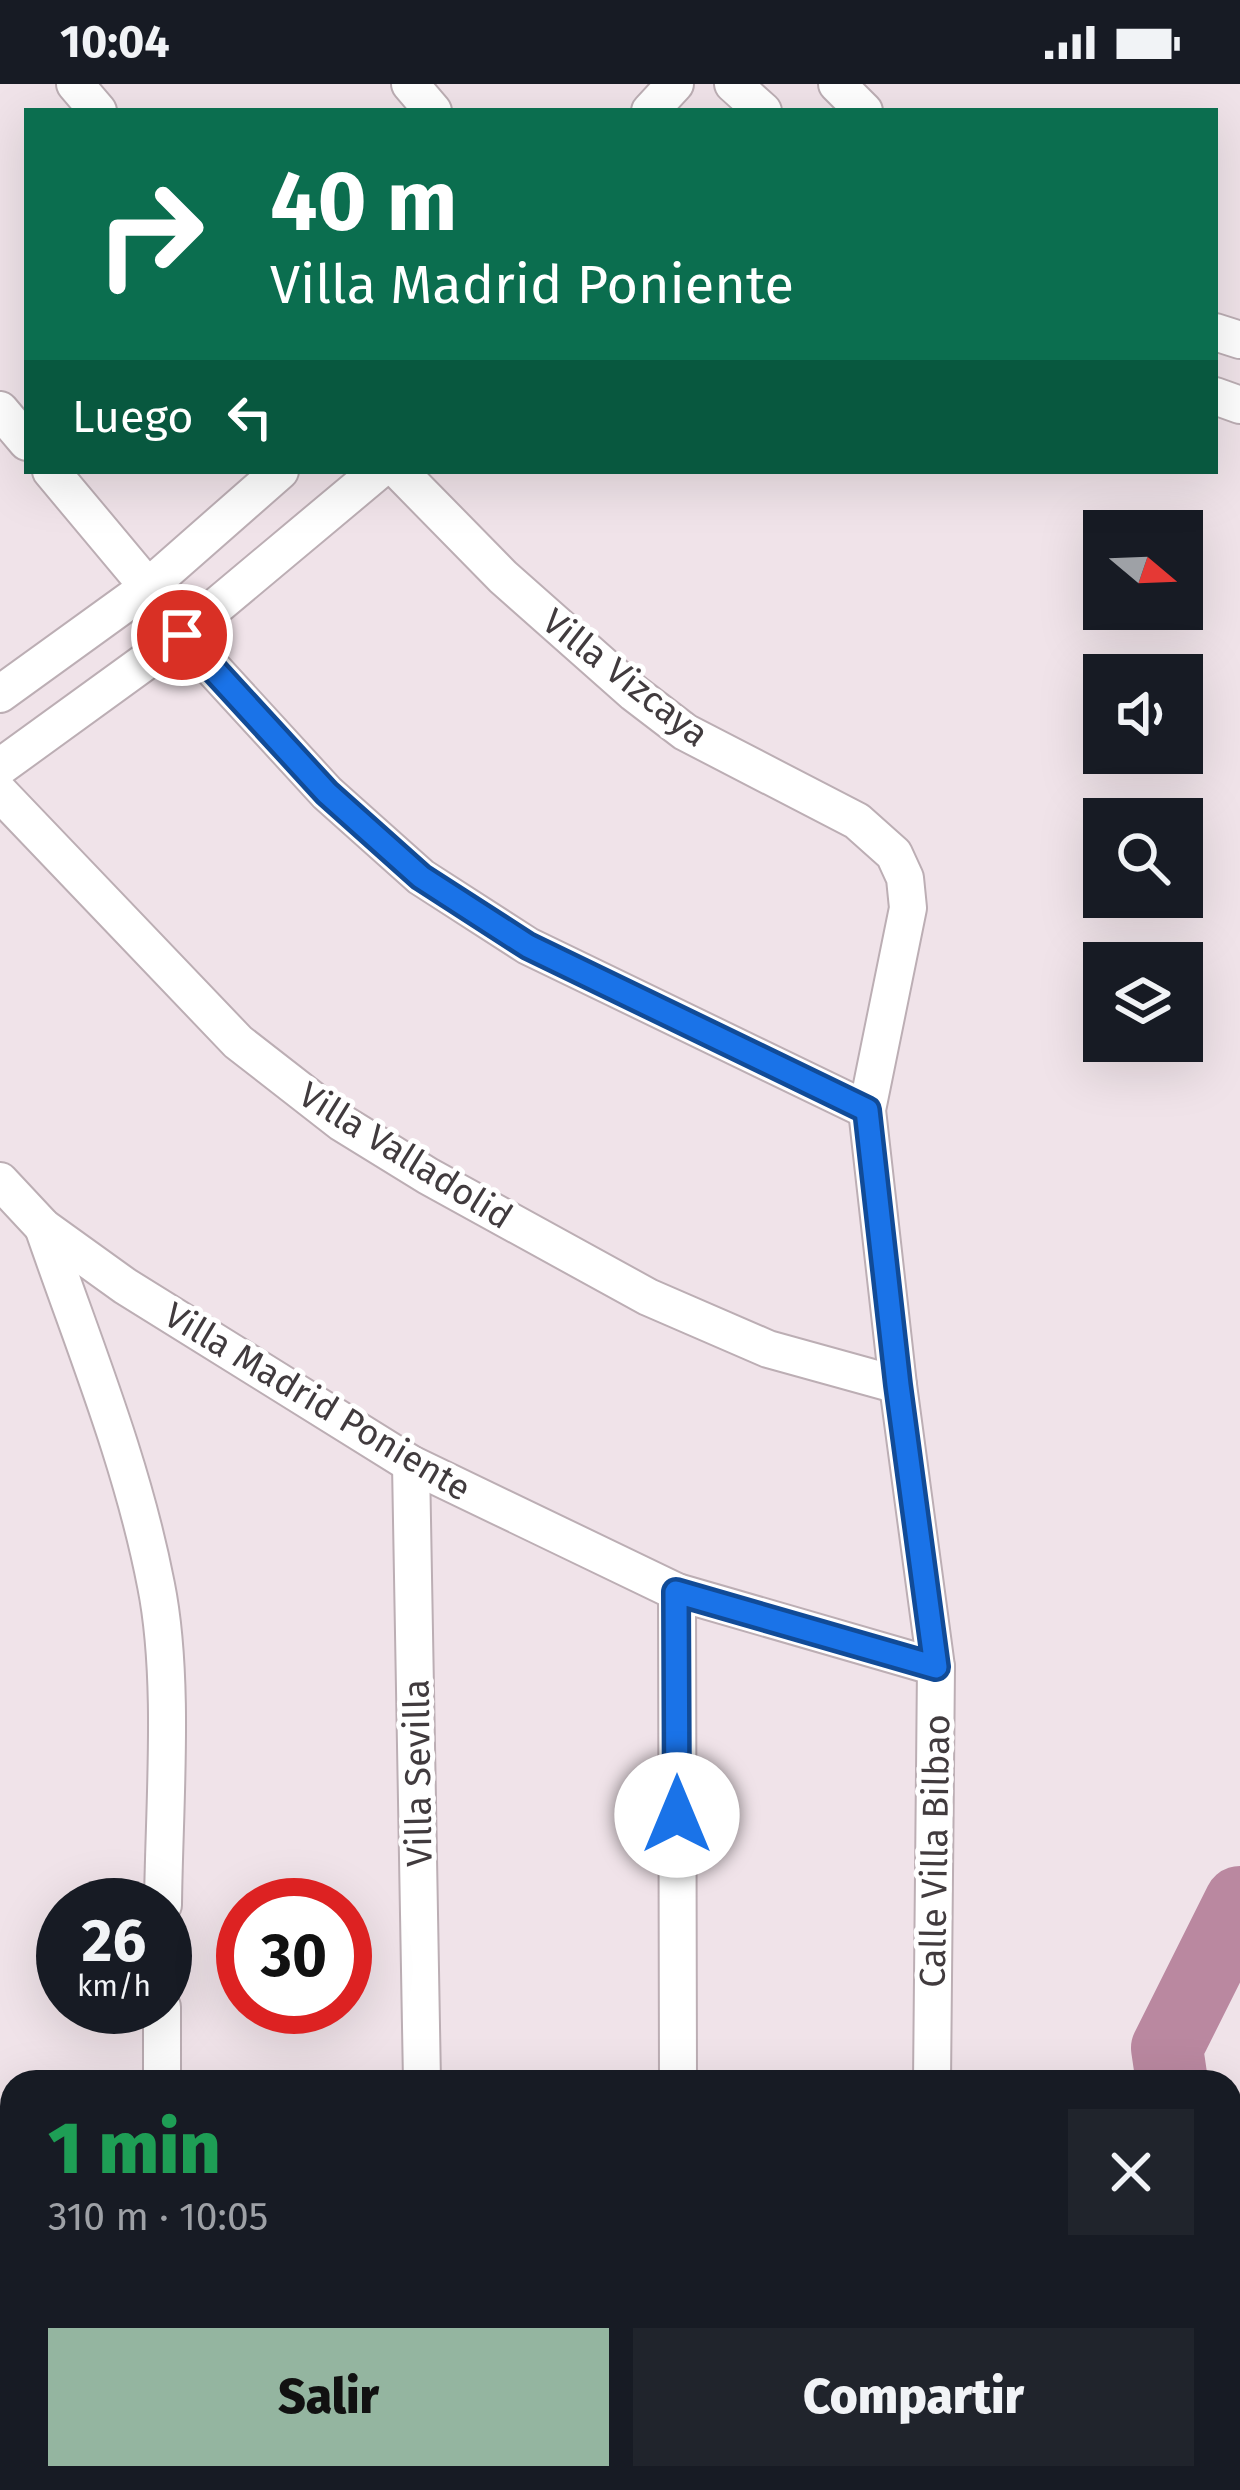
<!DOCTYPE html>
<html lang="es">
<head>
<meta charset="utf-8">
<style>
  :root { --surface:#171b24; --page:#20242c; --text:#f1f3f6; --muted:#9ea1a6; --accent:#94b5a0 }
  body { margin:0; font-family:"Fira Sans",sans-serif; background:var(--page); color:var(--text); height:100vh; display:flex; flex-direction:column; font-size:45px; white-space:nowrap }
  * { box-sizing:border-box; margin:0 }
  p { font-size:39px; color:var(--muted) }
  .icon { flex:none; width:66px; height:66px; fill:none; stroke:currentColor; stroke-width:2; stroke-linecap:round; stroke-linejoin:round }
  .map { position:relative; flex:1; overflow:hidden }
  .panel { position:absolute; left:0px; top:1986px; width:1242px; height:420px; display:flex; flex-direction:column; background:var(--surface); border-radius:36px 36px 0 0; box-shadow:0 12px 48px #0002 }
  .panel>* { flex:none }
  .banner { position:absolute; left:24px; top:24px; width:1194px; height:366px; border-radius:0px; box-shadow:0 12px 48px #0002; background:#0b6e4f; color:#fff; overflow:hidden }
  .needle { width:78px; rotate:109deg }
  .tools { position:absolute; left:1083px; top:426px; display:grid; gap:24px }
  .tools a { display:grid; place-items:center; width:120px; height:120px; border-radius:0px; background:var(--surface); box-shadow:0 12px 48px #0002; font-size:60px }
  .speed { position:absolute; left:36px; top:1794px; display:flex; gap:24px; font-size:60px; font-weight:700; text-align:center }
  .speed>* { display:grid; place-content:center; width:156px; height:156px; border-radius:50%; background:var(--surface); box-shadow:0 12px 48px #0002; line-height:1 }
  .speed small { font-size:30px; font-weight:400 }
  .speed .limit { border:18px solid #d22; background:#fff; color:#111 }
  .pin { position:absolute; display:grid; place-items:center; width:102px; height:102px; color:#fff; margin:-51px; border:6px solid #fff; border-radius:50%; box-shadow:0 3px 12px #0007 }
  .me { position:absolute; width:132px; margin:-66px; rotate:0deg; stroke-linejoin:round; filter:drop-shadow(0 0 9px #0008) }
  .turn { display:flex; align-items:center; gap:42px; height:252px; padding:0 48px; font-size:54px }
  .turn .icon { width:156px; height:156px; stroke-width:2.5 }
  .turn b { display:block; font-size:84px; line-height:102px }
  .then { display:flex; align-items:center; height:114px; padding:0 48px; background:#0003; gap:24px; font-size:45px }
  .round { display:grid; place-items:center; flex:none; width:126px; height:126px; border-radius:0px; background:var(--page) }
  .summary { display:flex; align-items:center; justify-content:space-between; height:204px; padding:0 48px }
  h1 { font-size:72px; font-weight:800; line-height:90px; color:#1e9e55 }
  .action { display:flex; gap:24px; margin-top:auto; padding:24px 48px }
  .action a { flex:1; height:138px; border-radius:0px; background:var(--accent); color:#111; font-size:48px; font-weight:800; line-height:138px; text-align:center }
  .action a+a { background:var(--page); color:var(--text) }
  .status { display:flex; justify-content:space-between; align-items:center; height:84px; padding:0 60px; background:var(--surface); direction:ltr }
  .status svg { height:33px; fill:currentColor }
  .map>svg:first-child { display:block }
  .green { fill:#d5aabe }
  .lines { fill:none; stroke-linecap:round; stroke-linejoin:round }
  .river { stroke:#ba88a0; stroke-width:72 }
  .street-casing { stroke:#bcaeb4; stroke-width:40 }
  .street { stroke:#fff; stroke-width:36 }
  .route-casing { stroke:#114b97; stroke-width:30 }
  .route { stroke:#1a73e8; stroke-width:21 }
  .labels { text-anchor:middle; stroke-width:10; stroke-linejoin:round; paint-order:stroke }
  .street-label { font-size:36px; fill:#413b3e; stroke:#fff }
</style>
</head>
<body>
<div class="status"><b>10:04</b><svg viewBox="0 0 49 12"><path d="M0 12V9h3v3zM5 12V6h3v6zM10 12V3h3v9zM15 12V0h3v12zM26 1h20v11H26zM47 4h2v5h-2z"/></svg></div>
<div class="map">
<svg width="1240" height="2406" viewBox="0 0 1240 2406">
  <rect width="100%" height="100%" fill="#f0e3e9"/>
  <!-- green -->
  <polygon class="green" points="0,2350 12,2351 12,2394 204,2394 259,2406 0,2406"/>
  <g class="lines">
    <!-- river -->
    <g class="river">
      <polyline points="1172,1998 1167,1964 1240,1818"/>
      <polyline points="1230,2252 1240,2267"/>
    </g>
    <!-- street casing -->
    <g class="street-casing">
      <g id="street">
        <polyline points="75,0 98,27"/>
        <polyline points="410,0 433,27"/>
        <polyline points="733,0 763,27"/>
        <polyline points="837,0 864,27"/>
        <polyline points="650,27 675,0"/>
        <polyline points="1215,248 1240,256"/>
        <polyline points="1215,312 1240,321"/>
        <polyline points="0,326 27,358"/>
        <polyline points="51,387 148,503 182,551 327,709 421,793 528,862 867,1026"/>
        <polyline points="399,387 503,493 634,609 685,648 857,737 894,770 905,794 908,824 867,1026 898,1301 936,1583 932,1998"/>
        <polyline points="0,610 148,503 280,387"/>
        <polyline points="0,683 182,551 378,387"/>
        <polyline points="0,709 238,958 342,1039 428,1092 648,1213 768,1265 898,1301"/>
        <polyline points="0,1097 43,1143 125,1202 411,1380 677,1508 936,1583"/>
        <path d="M 43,1143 C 84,1262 132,1377 156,1501 C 175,1595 164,1723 163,1821"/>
        <polyline points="411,1380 422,1998"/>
        <polyline points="677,1508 678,1998"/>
        <polyline points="162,1998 162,1923"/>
        <polyline points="0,2323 12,2325"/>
        <polyline points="345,2394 394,2406"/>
        <polyline points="428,2394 428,2406"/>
        <polyline points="680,2394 680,2406"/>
        <polyline points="928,2406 928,2394"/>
      </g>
    </g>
    <!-- street -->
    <use href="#street" class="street"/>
  </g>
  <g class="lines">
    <!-- route casing -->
    <g class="route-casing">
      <polyline id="route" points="182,551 327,709 421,793 528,862 867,1026 898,1301 936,1583 676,1508 677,1731"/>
    </g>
    <!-- route -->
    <use href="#route" class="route"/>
  </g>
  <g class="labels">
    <!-- street labels -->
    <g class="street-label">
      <text transform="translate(626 593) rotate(38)" y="13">Villa Vizcaya</text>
      <text transform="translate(406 1071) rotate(32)" y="13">Villa Valladolid</text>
      <text transform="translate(318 1317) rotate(31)" y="13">Villa Madrid Poniente</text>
      <text transform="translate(417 1689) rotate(-91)" y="13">Villa Sevilla</text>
      <text transform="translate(934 1767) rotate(-89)" y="13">Calle Villa Bilbao</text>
    </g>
  </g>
</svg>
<div class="tools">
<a><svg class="needle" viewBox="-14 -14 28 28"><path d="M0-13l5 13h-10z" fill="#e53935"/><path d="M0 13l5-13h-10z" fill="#9ea1a6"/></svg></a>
<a><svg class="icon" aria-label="sound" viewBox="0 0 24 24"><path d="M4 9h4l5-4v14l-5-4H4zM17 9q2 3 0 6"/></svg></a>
<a><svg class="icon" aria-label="search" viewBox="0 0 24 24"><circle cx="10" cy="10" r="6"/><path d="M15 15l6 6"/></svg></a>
<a><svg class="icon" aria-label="layers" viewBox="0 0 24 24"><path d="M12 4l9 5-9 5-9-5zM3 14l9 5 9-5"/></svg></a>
</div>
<div class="speed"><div>26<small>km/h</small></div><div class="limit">30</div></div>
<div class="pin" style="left:182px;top:551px;background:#d93025"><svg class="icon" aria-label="arrive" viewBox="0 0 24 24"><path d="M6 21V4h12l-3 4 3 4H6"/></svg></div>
<svg class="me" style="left:677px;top:1731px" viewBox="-20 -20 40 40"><circle r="19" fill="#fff"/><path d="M0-13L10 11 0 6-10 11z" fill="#1a73e8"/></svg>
<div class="banner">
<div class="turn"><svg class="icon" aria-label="right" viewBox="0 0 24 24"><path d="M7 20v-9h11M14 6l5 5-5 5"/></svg><div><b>40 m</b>Villa Madrid Poniente</div></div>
<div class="then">Luego<svg class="icon" aria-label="left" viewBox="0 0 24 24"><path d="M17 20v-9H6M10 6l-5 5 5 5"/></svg></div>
</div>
<section class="panel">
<div class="summary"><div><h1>1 min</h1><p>310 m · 10:05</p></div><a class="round"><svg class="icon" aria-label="close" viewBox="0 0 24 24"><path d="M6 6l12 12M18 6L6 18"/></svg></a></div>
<div class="action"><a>Salir</a><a>Compartir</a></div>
</section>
</div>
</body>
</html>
